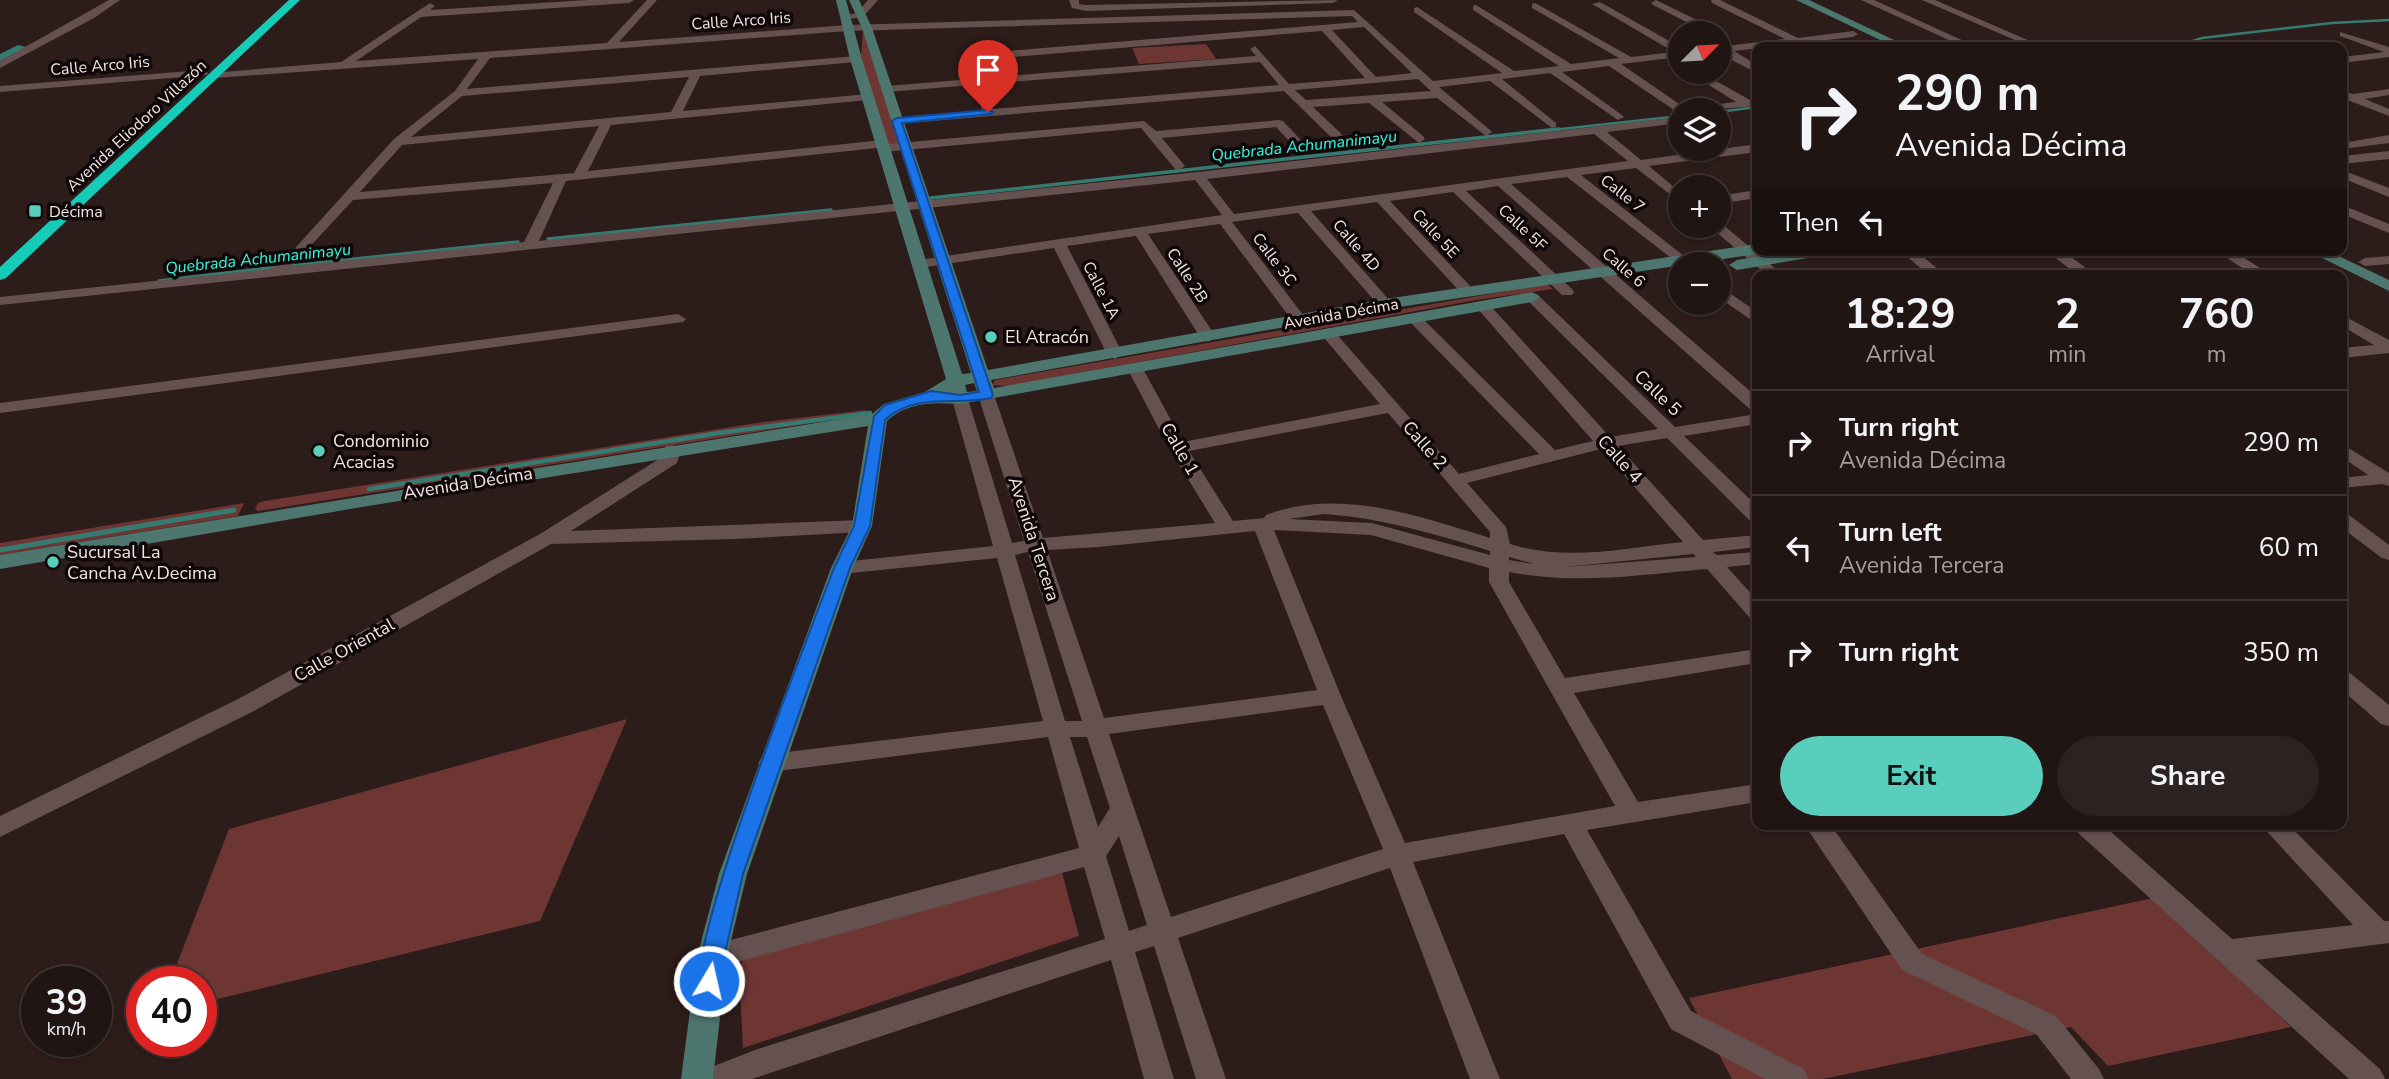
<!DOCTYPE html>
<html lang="en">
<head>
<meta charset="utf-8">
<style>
  :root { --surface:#211514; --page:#2d2222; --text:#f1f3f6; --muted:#a29fa0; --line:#3e3434; --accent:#5acebd }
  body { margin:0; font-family:"Nunito Sans",sans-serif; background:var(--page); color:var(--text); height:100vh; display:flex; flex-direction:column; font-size:26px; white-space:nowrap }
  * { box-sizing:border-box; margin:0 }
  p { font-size:23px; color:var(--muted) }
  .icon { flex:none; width:38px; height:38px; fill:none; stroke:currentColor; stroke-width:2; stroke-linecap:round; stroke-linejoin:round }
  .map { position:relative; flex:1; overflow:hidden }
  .details { position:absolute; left:1752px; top:270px; width:595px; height:560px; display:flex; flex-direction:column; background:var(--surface); border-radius:14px; box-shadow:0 2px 5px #0004,0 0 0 2px var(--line) }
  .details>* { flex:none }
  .guide { position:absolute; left:1752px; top:42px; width:595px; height:214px; border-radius:14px; box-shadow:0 2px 5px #0004,0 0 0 2px var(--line); background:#211514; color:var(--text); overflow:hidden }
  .needle { width:46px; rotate:66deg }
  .tools { position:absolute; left:1668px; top:21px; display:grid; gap:14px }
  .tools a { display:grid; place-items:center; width:63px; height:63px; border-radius:50%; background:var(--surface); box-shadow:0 2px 5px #0004,0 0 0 2px var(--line); font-size:35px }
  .speed { position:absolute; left:21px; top:966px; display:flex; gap:14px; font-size:35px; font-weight:700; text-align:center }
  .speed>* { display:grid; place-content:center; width:91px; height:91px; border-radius:50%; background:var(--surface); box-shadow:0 2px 5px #0004,0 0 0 2px var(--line); line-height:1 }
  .speed small { font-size:18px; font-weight:400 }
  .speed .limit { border:10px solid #d22; background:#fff; color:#111 }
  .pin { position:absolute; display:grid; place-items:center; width:60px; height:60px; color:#fff; margin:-72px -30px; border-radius:50% 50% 50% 0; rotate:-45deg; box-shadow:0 0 7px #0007 }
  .pin .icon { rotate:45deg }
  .me { position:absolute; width:77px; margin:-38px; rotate:9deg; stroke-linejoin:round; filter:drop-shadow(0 0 5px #0008) }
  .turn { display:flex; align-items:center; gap:24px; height:147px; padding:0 28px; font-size:32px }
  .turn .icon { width:91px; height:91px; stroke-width:2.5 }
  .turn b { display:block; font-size:49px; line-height:60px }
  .then { display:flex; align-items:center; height:66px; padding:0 28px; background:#0003; gap:14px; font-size:26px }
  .eta { display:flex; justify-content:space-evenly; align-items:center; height:119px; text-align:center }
  .eta b { font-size:42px; font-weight:700; line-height:49px }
  .action { display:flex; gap:14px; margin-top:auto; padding:14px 28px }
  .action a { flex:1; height:80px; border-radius:42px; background:var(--accent); color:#111; font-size:28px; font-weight:700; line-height:80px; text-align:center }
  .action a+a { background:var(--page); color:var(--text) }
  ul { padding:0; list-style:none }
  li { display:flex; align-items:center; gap:21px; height:105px; padding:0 28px; border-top:2px solid var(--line) }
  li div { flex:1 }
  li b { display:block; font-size:26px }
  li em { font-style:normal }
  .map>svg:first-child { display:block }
  .green { fill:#6e3633 }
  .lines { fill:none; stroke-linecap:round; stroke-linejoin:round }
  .stream-far3 { stroke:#357b71; stroke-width:2.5 }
  .stream-far2 { stroke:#357b71; stroke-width:3.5 }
  .stream-far1 { stroke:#357b71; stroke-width:4.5 }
  .stream { stroke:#357b71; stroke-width:5 }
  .canal { fill:#357b71; fill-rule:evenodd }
  .street { fill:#65514f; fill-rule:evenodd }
  .secondary { fill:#4d766e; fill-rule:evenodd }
  .highway { fill:#14ccb8; fill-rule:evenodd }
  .route { fill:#1a73e8; stroke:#114b97; stroke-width:2 }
  .poi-dot { fill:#5acebd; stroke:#100808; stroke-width:2.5 }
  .labels { text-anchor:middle; stroke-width:7; stroke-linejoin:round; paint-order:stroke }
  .far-street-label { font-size:16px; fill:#f0e4e2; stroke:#100808 }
  .far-water-label { font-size:16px; font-style:italic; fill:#34fbe3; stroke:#100808 }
  .far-poi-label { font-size:16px; fill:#f0e4e2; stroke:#100808; text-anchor:start }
  .poi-label { font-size:18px; fill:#f0e4e2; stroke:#100808; text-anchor:start }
  .street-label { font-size:18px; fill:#f0e4e2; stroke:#100808 }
</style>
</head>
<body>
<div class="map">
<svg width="2389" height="1079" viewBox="0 0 2389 1079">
  <rect width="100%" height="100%" fill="#2c1c1a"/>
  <!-- green -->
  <g class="green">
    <polygon points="863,30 900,144 886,144 861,57"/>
    <polygon points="1206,44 1216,59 1139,64 1132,48"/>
    <polygon points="1547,284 1553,289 1476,300 1009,386 992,385 995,380"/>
    <polygon points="867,410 863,415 258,511 255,509 258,503 265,501 763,422"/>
    <polygon points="244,503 238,516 0,555 0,543"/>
    <polygon points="627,719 540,921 201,1003 201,982 170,982 229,829"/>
    <polygon points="1059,861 1079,936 743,1048 739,972 748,944"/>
    <polygon points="2153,898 2291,1027 2108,1066 2071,1027 1823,1079 1732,1079 1689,998"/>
  </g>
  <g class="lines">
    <!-- stream-far3 -->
    <g class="stream-far3">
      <polyline points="2160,47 2181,45 2202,38 2332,23 2389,20"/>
      <polyline points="1718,112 1757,107"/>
      <polyline points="1543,131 1680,116"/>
    </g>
    <!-- stream-far2 -->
    <g class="stream-far2">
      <polyline points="931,198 1559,129"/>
      <polyline points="548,239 831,210"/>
      <polyline points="288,266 518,242"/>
      <polyline points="159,281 278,267"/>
    </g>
    <!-- stream-far1 -->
    <polyline class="stream-far1" points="369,489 719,433 870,413"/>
    <!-- stream -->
    <polyline class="stream" points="0,550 234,510"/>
    <!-- canal -->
    <polygon class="canal" points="18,45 26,47 0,61 0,54"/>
    <!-- street -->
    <g class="street">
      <polygon points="109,0 120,0 94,18 0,68 0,61"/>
      <path d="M 587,0 L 634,0 L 629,3 L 421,17 L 356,61 L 607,43 L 647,0 L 657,0 L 619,42 L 848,25 L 1354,10 L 1433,81 L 1502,73 L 1414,12 L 1414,8 L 1417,7 L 1514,71 L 1559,66 L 1473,10 L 1473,6 L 1476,5 L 1571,64 L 1619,58 L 1532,8 L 1532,4 L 1535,3 L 1631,57 L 1674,52 L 1592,4 L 1600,2 L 1680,47 L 1680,57 L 1621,64 L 1685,108 L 1736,102 L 1688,72 L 1700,72 L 1750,100 L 1757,100 L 1757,106 L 1677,112 L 1609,66 L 1562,72 L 1622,115 L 1624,117 L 1618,120 L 1550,73 L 1502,79 L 1556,123 L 1556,127 L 1552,128 L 1490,81 L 1439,87 L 1490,130 L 1492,132 L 1486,136 L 1437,98 L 1382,102 L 1423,136 L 1425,139 L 1419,143 L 1369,103 L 1313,107 L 1352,144 L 1352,150 L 1344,150 L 1284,91 L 897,124 L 893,123 L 893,119 L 982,110 L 974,85 L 887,92 L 882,89 L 887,86 L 972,79 L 966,57 L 971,54 L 1358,22 L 1352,16 L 848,31 L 490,58 L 467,89 L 856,56 L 861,59 L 856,62 L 700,76 L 683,111 L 868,94 L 874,97 L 868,100 L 611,125 L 588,171 L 882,140 L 888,144 L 1144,121 L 1156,131 L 1279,120 L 1283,121 L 1312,152 L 1302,155 L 1276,127 L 1162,138 L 1185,166 L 1179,170 L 1175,169 L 1141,128 L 883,152 L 877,148 L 566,181 L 539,241 L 1198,172 L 1680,117 L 1680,123 L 1607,132 L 1641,160 L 1757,144 L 1757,152 L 1649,166 L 1680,192 L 1680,202 L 1636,168 L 1581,175 L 1694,264 L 1680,265 L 1567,177 L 1511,184 L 1757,397 L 1757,411 L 1751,410 L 1498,186 L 1466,191 L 1572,289 L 1574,292 L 1572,295 L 1562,295 L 1453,192 L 1390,201 L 1473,289 L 1475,292 L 1468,296 L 1463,295 L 1377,202 L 1311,211 L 1390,301 L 1392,304 L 1390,307 L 1380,307 L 1298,213 L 1232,222 L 1307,320 L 1299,325 L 1294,323 L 1220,224 L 1148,234 L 1216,337 L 1208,342 L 1200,337 L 1136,236 L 1067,246 L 1123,354 L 1115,359 L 1107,354 L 1054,248 L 919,268 L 912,264 L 919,260 L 1222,215 L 1195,180 L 0,305 L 0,297 L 270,269 L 287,257 L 394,139 L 455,91 L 478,59 L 215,78 L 210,75 L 211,73 L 341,62 L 430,3 L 435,6 L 430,10 ZM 1364,27 L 1412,73 L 1376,77 L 1332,30 ZM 1322,31 L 1365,78 L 1289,84 L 1255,46 L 1250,49 L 1256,56 L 983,78 L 977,60 ZM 1260,62 L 1279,85 L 993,109 L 985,84 ZM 689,77 L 671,112 L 411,137 L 462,96 ZM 1418,79 L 1431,91 L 1306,100 L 1295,90 ZM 599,126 L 574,173 L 360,192 L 402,145 ZM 1594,134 L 1628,161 L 1234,214 L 1207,179 ZM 553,183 L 524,242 L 292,266 L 353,200 Z"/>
      <polygon points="868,0 878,0 863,17 842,20 842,16 857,13"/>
      <polygon points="1069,0 1079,0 1079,4 1086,5 1338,0 1333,3 1086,11 1072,8"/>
      <polygon points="1656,0 1719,31 1720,33 1708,33 1653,5 1651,3"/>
      <polygon points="1711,0 1720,0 1798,38 1853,31 1858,34 1853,37 1734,51 1757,65 1757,73 1718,53 1718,47 1785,39 1712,3"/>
      <polygon points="1861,0 1874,0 1977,47 1964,47"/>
      <polygon points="1922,0 1935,0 2044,47 2031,47"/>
      <polygon points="2340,32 2389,47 2389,57 2342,63 2342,57 2384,52 2340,36"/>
      <polygon points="2220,43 2228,45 2229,47 2216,47"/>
      <polygon points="203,70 208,73 207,75 0,92 0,86"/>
      <polygon points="2389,89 2389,95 2365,99 2389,109 2389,116 2342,98 2342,91 2353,94"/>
      <polygon points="2389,135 2389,143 2342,149 2342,143"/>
      <polygon points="2389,151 2389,159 2342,164 2342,156"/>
      <polygon points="2342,170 2389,188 2389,197 2342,178"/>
      <polygon points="1757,190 1757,198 1718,204 1718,196"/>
      <polygon points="2342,205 2389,224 2389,233 2342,214"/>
      <polygon points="1718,223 1721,223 1783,275 1767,275 1709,226 1718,226"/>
      <polygon points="1899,250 1915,250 1945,275 1929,275"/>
      <polygon points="2045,250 2062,250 2095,275 2078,275"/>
      <polygon points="2215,250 2232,250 2271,275 2253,275"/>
      <polygon points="2389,256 2389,264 2365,266 2358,262 2365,258"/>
      <polygon points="1718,285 1757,312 1757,324 1718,297"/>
      <path d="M 1532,293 L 1537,294 L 1675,427 L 1757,414 L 1757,424 L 1684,436 L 1757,506 L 1757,523 L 1750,521 L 1667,438 L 1618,446 L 1703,540 L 1757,535 L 1757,547 L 1713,552 L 1717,555 L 1757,552 L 1757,564 L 1727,567 L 1757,600 L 1757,620 L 1750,618 L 1707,569 C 1637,575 1578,585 1509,572 L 1509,582 L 1565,678 L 1757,649 L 1757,663 L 1574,693 L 1638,802 L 1757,784 L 1757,802 L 1587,830 L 1691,1011 L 1804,1069 L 1809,1079 L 1765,1079 L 1671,1029 L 1564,834 L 1413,862 L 1500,1079 L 1470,1079 L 1390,868 L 1178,938 L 1226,1079 L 1196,1079 L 1154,946 L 1135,952 L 1174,1079 L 1144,1079 L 1111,960 L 752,1079 L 701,1079 L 706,1069 L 755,1050 L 1105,939 L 1084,867 L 712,969 L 702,965 L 699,957 L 702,949 L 712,945 L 1079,848 L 1048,737 L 770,772 L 762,769 L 758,763 L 762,757 L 770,754 L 1043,721 L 997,558 L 842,574 L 835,573 L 832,568 L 835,563 L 842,562 L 993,546 L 952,399 L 954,395 L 966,395 L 968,399 L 1012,543 L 1024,541 L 978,395 L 980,391 L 986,390 L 994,395 L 1043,538 L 1215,523 L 1169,448 L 1128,370 L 1136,365 L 1142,367 L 1183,442 L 1380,404 L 1320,333 L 1328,328 L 1333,330 L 1459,474 L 1539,454 L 1408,320 L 1405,317 L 1408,314 L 1418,314 L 1555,450 L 1593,441 L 1477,308 L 1475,305 L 1477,302 L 1487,302 L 1610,437 L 1658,429 L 1527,300 L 1525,297 ZM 1388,413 L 1490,532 L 1490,538 C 1419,516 1339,487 1266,515 L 1264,518 L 1233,521 L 1189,451 ZM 1601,449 L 1683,542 C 1625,548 1566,562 1510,544 L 1506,527 L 1467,483 ZM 1324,514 C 1382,518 1435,534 1490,551 L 1490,555 L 1372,523 L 1289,519 ZM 1274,530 L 1371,535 L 1489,568 L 1489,582 L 1615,806 L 1405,843 L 1341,696 ZM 1255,531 L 1317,690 L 1104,718 L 1047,550 L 1099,547 ZM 1028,552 L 1082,721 L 1065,721 L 1015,555 ZM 1693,554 L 1696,557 L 1565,567 ZM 1509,557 L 1531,563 L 1534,564 L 1509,560 ZM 1323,705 L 1383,849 L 1171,917 L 1109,734 ZM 1070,737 L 1087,737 L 1110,808 L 1098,827 ZM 1119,836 L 1147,925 L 1129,931 L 1106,856 Z"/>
      <polygon points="678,314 686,319 683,322 0,413 0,403"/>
      <polygon points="2342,315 2389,340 2389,353 2342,358 2342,348 2374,345 2342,326"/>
      <polygon points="2342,444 2389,473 2389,486 2382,484 2342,488 2342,478 2368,475 2342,457"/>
      <polygon points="672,445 681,450 677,463 571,531 862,520 872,526 862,532 735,539 551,544 254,711 0,837 0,816 238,699 540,534 662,457 666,446"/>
      <polygon points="2342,513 2349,515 2389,545 2389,560 2382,558 2342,528"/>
      <polygon points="2342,670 2350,673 2389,705 2389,726 2381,724 2342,690"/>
      <polygon points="1804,824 1830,824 1922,954 2056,1016 2099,1069 2104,1079 2071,1079 2036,1034 1902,970"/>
      <polygon points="2073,824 2102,824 2232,939 2353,925 2260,824 2288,824 2384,921 2389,921 2389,943 2256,960 2380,1069 2385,1079 2349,1079 2076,831"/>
    </g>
    <!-- secondary -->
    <g class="secondary">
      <path d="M 836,0 L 846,0 L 862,59 L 962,374 L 971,373 L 862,28 L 849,0 L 859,0 L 872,28 L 988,370 L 1385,299 L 1757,244 L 1757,250 L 1764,250 L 1757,254 L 1385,309 L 991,380 L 994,388 L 1532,292 L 1540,297 L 1532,302 L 960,404 C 934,402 907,402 887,421 L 872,526 L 853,568 L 747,874 L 727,957 L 713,1079 L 681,1079 L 697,957 L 719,874 L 831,568 L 852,526 L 868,426 L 362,507 L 0,569 L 0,555 L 872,414 L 884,404 L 925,392 L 946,379 L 850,59 ZM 974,383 L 977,391 L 967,392 L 965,385 Z"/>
      <polygon points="1796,0 1809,0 1909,47 1895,47"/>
      <polygon points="1797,250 1832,250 1825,255 1737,270 1729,265 1737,260"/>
      <polygon points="2306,250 2326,250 2389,280 2389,291"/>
    </g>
    <!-- highway -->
    <polygon class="highway" points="289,0 300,0 6,278 0,280 0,267"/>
  </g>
  <!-- route -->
  <path class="route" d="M 988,110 L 993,112 L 991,114 L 902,123 L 993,395 L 991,398 C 955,406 915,392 885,420 L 870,526 L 850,568 L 743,874 L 717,988 L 709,991 L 701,988 C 684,951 812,626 834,568 L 854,526 L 874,416 L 885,405 L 931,391 L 960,395 L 979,392 L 892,121 L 897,118 Z"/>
  <!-- markers -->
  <g class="poi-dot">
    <rect x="28" y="204" width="14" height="14" rx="3.5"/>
    <circle cx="991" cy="337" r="7"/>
    <circle cx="319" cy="451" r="7"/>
    <circle cx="53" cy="562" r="7"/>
  </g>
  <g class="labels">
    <!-- far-street labels -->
    <g class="far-street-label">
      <text transform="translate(741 20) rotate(-4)" y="6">Calle Arco Iris</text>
      <text transform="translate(100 65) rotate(-5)" y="6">Calle Arco Iris</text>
      <text transform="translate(136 125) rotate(-43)" y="6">Avenida Eliodoro Villazón</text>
      <text transform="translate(1623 193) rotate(38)" y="6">Calle 7</text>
      <text transform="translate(1523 227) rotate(43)" y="6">Calle 5F</text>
      <text transform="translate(1436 233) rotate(47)" y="6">Calle 5E</text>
      <text transform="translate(1357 245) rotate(49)" y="6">Calle 4D</text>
      <text transform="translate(1275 259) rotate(53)" y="6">Calle 3C</text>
      <text transform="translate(1624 267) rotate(41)" y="6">Calle 6</text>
      <text transform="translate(1188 275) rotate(57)" y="6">Calle 2B</text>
      <text transform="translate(1102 290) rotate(63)" y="6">Calle 1A</text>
      <text transform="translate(1341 313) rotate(-10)" y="6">Avenida Décima</text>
    </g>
    <!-- far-water labels -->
    <g class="far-water-label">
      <text transform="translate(1304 145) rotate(-6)" y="6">Quebrada Achumanimayu</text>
      <text transform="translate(258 258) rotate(-6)" y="6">Quebrada Achumanimayu</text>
    </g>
    <!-- far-poi labels -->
    <g class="far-poi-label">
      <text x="49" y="217">Décima</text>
    </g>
    <!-- poi labels -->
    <g class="poi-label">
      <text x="1005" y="343">El Atracón</text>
      <text x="333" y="447">Condominio<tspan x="333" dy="21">Acacias</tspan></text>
      <text x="67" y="558">Sucursal La<tspan x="67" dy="21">Cancha Av.Decima</tspan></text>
    </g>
    <!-- street labels -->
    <g class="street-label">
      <text transform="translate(1658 393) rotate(44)" y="6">Calle 5</text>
      <text transform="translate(1425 445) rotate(49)" y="6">Calle 2</text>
      <text transform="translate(1180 449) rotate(60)" y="6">Calle 1</text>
      <text transform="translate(1620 459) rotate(48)" y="6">Calle 4</text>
      <text transform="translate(468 483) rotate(-9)" y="6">Avenida Décima</text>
      <text transform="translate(1034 539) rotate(72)" y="6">Avenida Tercera</text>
      <text transform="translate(344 650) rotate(-29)" y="6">Calle Oriental</text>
    </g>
  </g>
</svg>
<div class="tools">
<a><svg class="needle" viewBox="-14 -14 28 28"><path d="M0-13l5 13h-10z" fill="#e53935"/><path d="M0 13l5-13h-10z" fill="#a29fa0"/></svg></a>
<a><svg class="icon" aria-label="layers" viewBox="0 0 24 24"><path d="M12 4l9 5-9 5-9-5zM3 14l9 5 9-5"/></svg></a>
<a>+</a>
<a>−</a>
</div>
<div class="speed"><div>39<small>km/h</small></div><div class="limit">40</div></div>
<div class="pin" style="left:988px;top:112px;background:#d93025"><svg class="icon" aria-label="arrive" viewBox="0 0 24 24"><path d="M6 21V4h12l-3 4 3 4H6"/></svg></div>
<svg class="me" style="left:709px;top:981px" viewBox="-20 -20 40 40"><circle r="17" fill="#1a73e8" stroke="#fff" stroke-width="3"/><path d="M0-11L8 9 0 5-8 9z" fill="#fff"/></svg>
<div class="guide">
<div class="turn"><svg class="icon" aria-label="right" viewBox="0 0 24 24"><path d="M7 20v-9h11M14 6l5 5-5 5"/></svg><div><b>290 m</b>Avenida Décima</div></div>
<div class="then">Then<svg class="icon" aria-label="left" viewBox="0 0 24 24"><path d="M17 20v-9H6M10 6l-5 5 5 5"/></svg></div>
</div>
<section class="details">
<div class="eta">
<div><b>18:29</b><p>Arrival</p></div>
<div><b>2</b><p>min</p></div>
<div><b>760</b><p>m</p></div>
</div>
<ul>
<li><svg class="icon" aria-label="right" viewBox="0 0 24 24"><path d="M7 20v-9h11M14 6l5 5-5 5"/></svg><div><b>Turn right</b><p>Avenida Décima</p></div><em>290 m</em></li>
<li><svg class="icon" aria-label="left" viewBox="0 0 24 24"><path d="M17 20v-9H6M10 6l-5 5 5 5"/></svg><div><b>Turn left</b><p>Avenida Tercera</p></div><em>60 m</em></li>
<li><svg class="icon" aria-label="right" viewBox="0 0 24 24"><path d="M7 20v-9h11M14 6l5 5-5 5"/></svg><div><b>Turn right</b></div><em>350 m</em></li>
</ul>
<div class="action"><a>Exit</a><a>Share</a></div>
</section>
</div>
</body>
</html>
